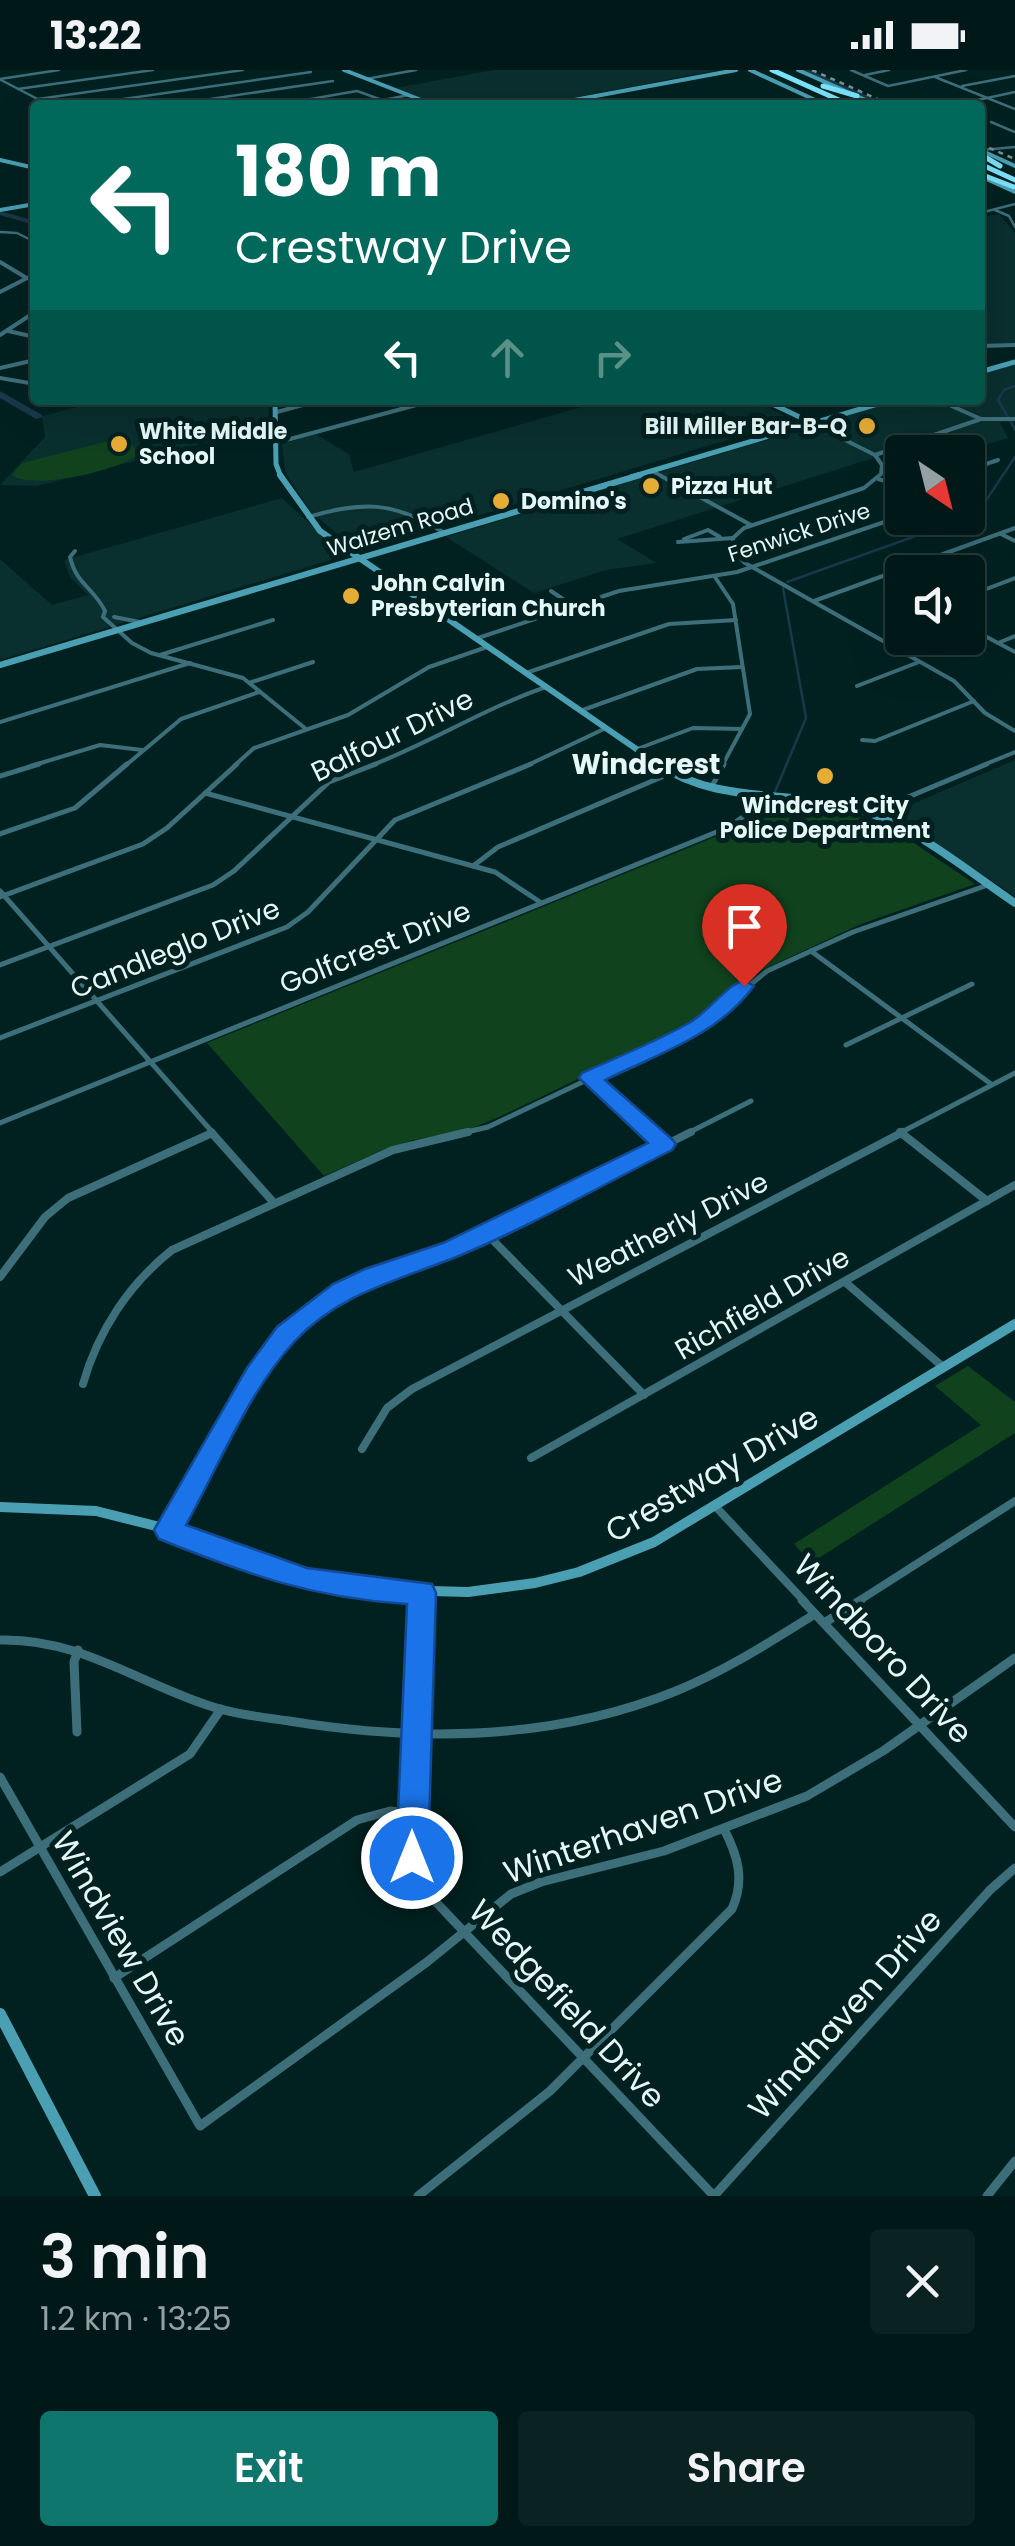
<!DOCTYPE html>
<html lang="en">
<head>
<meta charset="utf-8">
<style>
  :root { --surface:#001918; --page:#0a2221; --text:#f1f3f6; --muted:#95a0a2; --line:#223837; --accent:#0f766e }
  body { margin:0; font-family:Poppins,sans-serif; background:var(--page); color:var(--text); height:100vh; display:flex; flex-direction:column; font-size:38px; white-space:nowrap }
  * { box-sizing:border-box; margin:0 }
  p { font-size:32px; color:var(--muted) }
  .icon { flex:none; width:55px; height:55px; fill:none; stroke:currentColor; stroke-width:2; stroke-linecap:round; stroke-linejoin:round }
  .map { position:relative; height:2126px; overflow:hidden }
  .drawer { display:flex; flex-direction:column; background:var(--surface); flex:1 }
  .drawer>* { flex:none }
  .top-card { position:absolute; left:30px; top:30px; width:955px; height:305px; border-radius:10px; box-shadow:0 10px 40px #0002,0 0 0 2px var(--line); background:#00695c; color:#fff; overflow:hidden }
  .needle { width:65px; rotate:145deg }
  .buttons { position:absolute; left:885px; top:365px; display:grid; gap:20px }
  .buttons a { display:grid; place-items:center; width:100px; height:100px; border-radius:10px; background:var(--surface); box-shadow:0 10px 40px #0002,0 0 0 2px var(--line); font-size:50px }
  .pin { position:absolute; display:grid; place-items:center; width:85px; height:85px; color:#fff; margin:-102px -42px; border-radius:50% 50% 50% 0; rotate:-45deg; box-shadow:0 0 10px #0007 }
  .pin .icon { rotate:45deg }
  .me { position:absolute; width:110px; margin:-55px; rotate:0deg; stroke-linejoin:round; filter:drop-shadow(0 0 8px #0008) }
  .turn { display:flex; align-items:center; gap:35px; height:210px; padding:0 40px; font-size:45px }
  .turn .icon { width:130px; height:130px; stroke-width:2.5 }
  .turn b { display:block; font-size:70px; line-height:85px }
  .lanes { display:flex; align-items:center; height:95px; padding:0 40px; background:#0003; justify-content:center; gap:50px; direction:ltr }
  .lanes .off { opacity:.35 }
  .round { display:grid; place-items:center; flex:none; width:105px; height:105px; border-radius:10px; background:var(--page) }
  .summary { display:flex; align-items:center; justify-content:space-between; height:170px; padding:0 40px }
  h1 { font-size:60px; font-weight:600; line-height:75px }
  .primary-button { display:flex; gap:20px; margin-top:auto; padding:20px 40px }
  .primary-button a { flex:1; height:115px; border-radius:10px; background:var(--accent); color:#fff; font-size:40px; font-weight:600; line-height:115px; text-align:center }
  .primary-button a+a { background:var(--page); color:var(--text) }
  .status { display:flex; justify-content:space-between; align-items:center; height:70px; padding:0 50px; background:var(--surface); direction:ltr }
  .status svg { height:28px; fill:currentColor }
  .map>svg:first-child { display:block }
  .built { fill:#092f2e }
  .green { fill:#0f421d }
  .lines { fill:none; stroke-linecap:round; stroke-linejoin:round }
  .stream { stroke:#18384b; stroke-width:2.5 }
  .river { fill:#18384b; fill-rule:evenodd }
  .street-far4 { stroke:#3d6f7b; stroke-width:2.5 }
  .street-far3 { stroke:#3d6f7b; stroke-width:4 }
  .street-far2 { stroke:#3d6f7b; stroke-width:5 }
  .street-far1 { stroke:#3d6f7b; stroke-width:8 }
  .street { stroke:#3d6f7b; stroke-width:9 }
  .secondary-far5 { stroke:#4a9fb3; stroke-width:4 }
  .secondary-far4 { stroke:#4a9fb3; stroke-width:5 }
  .secondary-far3 { stroke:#4a9fb3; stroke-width:6 }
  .secondary-far2 { stroke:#4a9fb3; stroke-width:8 }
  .secondary-far1 { stroke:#4a9fb3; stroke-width:10 }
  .secondary { stroke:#4a9fb3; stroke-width:12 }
  .highway { stroke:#7ce3fc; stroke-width:5 }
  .rail { stroke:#7a9493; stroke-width:2.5; stroke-dasharray:5 5; stroke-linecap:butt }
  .route { fill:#1a73e8; stroke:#114b97; stroke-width:2.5 }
  .poi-dot { fill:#e6ad36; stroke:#002120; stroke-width:4 }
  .labels { text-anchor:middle; stroke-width:10; stroke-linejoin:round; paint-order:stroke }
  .far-poi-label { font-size:22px; font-weight:bold; fill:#e5f8f7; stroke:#002120; text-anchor:start }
  .far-street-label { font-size:22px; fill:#e5f8f7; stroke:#002120 }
  .street-label { font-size:28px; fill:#e5f8f7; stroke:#002120 }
  .far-quarter-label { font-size:28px; font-weight:bold; fill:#e5f8f7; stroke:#002120 }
  .near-street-label { font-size:32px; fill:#e5f8f7; stroke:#002120 }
</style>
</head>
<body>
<div class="status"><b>13:22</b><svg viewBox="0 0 49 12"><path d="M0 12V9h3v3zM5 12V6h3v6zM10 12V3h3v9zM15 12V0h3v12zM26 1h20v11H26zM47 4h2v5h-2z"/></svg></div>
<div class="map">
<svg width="1015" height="2126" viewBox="0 0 1015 2126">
  <rect width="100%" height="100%" fill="#002120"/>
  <!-- built -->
  <g class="built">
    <polygon points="494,0 718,0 535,35 439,35 395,18"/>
    <polygon points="999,144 1015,163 1015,274 980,275 980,147"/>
    <polygon points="1015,294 1015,352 1000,352 1008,368 961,382 899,380 617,469 657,493 606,500 534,523 446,467 899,330 980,330 980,304"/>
    <polygon points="105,330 269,330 268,357 37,416 0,415 45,367 42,346"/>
    <polygon points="606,330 753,330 793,350 358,482 309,440 285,401 282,374 316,364 349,384 354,402"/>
    <polygon points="282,428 344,486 0,590 0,489 52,535 88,525 70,507 64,490"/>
    <polygon points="1015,690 1015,826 889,744"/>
  </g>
  <!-- green -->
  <g class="green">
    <path d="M 105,372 L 131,374 L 139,383 C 124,400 31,421 12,405 L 22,393 Z"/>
    <polygon points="759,731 809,734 884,753 975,814 861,854 751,905 705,948 501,1046 463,1062 413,1070 383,1080 324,1106 207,973 720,765 752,745"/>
    <polygon points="968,1296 1015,1332 1015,1363 811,1493 794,1474 981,1355 935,1316"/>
  </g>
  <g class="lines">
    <!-- stream -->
    <g class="stream">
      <polyline points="806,0 885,35"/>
      <polyline points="1008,347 998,330 1004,320 1015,316"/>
      <polyline points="1011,352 1015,360"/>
      <polyline points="968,447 977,444 1015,387"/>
      <polyline points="787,512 966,448"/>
      <polyline points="775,722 806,648 783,518"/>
      <polyline points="744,755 774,731"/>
    </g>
    <!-- river -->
    <g class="river">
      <polygon points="0,141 35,151 35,155 0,145"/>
      <polygon points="0,321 42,345 43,347 36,349 0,328"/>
    </g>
    <!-- street-far4 -->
    <g class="street-far4">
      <polyline points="851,0 888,16 966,0"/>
      <polyline points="865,5 889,0"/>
      <polyline points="935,7 1015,39"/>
      <polyline points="0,9 59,0"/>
      <polyline points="366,9 416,0"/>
      <polyline points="1,10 49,35"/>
      <polyline points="962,16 1015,6"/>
      <polyline points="18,19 153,0"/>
      <polyline points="38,29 243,0"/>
      <polyline points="973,31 1015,22"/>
      <polyline points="82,35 311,2"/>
      <polyline points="170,35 333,11"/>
      <polyline points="276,35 357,21 382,30"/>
      <polyline points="357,35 409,25"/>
      <polyline points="991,52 1015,62"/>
      <polyline points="982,80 1015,77"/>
      <polyline points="995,140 1009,146 1015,157"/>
      <polyline points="980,143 1015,134"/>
      <polyline points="0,162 17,163 35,172"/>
    </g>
    <!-- street-far3 -->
    <g class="street-far3">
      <polyline points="0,192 25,207"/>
      <polyline points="0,222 35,204"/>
      <polyline points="8,261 35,267"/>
      <polyline points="0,265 35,242"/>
      <polyline points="980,276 1015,275"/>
      <polyline points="0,298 35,290"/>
      <polyline points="0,308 35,314"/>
      <polyline points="64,330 70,335 91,330"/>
      <polyline points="938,330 981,349"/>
      <polyline points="277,342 321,330"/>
      <polyline points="811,353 875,385 882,395 881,404 864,418 744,458 733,468 734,482 745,493 954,611 985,643 1015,661"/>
      <polyline points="275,373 435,330"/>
      <polyline points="875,385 981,349 1015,349"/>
      <polyline points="968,400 998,390"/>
      <polyline points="652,401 751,455"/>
      <polyline points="878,409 902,416"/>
      <path d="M 308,447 C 364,431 392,431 443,462"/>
      <polyline points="1001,464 1015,471"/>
      <polyline points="684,469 708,460 720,467"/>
      <polyline points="678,472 733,468"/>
      <path d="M 75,481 L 70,487 C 76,514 94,518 105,541 L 103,547 L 132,573 L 151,583 L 243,608 L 306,659"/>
      <polyline points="715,507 733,534 750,644 722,696"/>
      <polyline points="551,521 573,536"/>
      <polyline points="968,526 1015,508"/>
      <polyline points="814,531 1015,458"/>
      <polyline points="114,547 140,552"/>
      <polyline points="968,557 1015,582"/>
      <polyline points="475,569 619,521 737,502 902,446"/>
      <polyline points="998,573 1015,566"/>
      <polyline points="160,585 273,550"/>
      <polyline points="526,603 669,554 736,550"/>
      <polyline points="249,613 313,592"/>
      <polyline points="857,616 919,592"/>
      <polyline points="580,641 697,599 742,597"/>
      <polyline points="0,652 190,593"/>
      <polyline points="862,670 875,671 974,631"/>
      <polyline points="637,679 693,658 742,659"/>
      <polyline points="31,696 100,675 142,680"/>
      <polyline points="125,696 181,649 259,622"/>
      <polyline points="234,696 254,678 348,645 429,597 487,577"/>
      <path d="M 370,696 C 430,673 485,638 546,617"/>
      <polyline points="526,696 606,658"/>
      <polyline points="981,696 1015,682"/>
    </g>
    <!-- street-far2 -->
    <g class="street-far2">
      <polyline points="0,706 39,694"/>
      <polyline points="711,718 724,694"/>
      <polyline points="205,723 495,802 540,832"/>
      <polyline points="870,743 987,694"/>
      <polyline points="0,764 75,738 127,694"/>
      <polyline points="473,796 498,777 671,703"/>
      <polyline points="0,821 214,1064"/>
      <polyline points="0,827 143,774 167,758 237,694"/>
      <polyline points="811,881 991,1014"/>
      <polyline points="0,895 213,815 234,801 329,712 376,694"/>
      <polyline points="0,968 287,857 308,842 395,750 531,694"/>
      <polyline points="846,975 972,914"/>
      <polyline points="590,1008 653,1064"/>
      <polyline points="0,1053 729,757 748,743 752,727"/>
      <polyline points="458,1064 488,1057 698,957 767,901 853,862 988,815"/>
      <polyline points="686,1064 751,1031"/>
      <polyline points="898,1064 1015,1003"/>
    </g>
    <!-- street-far1 -->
    <g class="street-far1">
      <polyline points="211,1062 274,1133"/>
      <polyline points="650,1062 664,1074"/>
      <polyline points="900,1062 987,1131"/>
      <polyline points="485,1162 644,1325"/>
      <polyline points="0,1207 45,1147 68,1128 212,1063"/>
      <polyline points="845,1212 943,1297"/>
      <path d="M 83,1314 C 98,1261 129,1214 172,1180 L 393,1080 L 468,1062"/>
      <polyline points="362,1379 387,1338 412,1319 903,1062"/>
      <polyline points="531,1388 1015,1115"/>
      <polyline points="715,1436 805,1532"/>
      <polyline points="169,1461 252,1308 304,1247 343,1222 489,1163 691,1062"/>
      <polyline points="422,1532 422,1523"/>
      <polyline points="857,1532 1015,1431"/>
    </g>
    <!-- street -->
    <g class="street">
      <polyline points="422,1530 411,1769 418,1806 434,1830 714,2126"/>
      <polyline points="802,1530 1015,1757"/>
      <polyline points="824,1553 861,1530"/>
      <path d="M 0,1570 C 78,1568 135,1611 207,1635 C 233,1644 261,1647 289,1651 C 418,1672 553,1671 676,1621 C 725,1601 770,1572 815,1544"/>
      <polyline points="77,1662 74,1592 78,1580"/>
      <polyline points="0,1707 200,2056 427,1892 511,1824 541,1812 664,1781 807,1726 883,1681 1015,1588"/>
      <polyline points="0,1802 190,1684 221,1639"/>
      <polyline points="114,1908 357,1750 390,1741 412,1743"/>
      <path d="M 418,2126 L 550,2021 L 732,1839 C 745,1810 738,1786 724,1759"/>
      <polyline points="714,2126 990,1820 1015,1798"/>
      <polyline points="987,2126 1015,2091"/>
    </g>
    <!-- secondary-far5 -->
    <g class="secondary-far5">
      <polyline points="344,0 434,35"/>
      <polyline points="750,0 826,35"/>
      <polyline points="798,0 877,35"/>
      <polyline points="547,35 736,0"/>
      <polyline points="980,80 1015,96"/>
      <polyline points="0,90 35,98"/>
      <polyline points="982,107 1015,122"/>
      <polyline points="0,140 35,134"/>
    </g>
    <!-- secondary-far4 -->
    <g class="secondary-far4">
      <polyline points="980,302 1015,292"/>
      <polyline points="275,330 276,394 281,407"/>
      <polyline points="764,330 810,352"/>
      <polyline points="631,407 891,330"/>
    </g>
    <!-- secondary-far3 -->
    <g class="secondary-far3">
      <polyline points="280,405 320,461 661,696"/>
      <polyline points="0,595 640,405"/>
    </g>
    <!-- secondary-far2 -->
    <path class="secondary-far2" d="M 658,694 C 716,734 785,720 850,737 C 912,753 963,798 1015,833"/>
    <!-- secondary-far1 -->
    <polyline class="secondary-far1" points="0,1437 96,1441 156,1456 262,1498 354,1519 468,1522 535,1513 579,1502 654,1472 1015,1254"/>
    <!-- secondary -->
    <polyline class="secondary" points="0,1944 95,2126"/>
    <!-- highway -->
    <g class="highway">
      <polyline points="772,0 850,35"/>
      <polyline points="823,16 857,26"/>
      <polyline points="980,84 1000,96"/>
      <polyline points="980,94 1015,110"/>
      <polyline points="980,104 1014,117"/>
    </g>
    <!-- rail -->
    <g class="rail">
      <polyline points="812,0 891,35"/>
      <polyline points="980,74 1015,89"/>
    </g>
  </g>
  <!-- route -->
  <path class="route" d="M 744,910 L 754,916 C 718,965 658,984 605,1010 L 672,1069 L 676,1074 L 672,1080 C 602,1115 533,1155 461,1185 C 401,1210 340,1222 294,1272 C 249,1321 218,1397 186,1455 L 307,1498 L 432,1514 L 436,1523 L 428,1788 L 424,1799 L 412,1803 L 401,1799 L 396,1788 L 407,1534 C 311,1528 247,1504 159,1469 L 154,1460 L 247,1298 L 277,1257 L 333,1214 L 365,1199 L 443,1173 L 648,1073 L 579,1008 L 582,1003 C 618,987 655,972 689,953 C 707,943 727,915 744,910 Z"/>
  <!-- markers -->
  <g class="poi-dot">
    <circle cx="867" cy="356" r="10"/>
    <circle cx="119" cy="374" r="10"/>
    <circle cx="651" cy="416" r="10"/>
    <circle cx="501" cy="431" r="10"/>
    <circle cx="351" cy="526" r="10"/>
    <circle cx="825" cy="706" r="10"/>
  </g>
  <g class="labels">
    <!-- far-poi labels -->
    <g class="far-poi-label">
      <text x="847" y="364" text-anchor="end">Bill Miller Bar-B-Q</text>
      <text x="139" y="369">White Middle<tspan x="139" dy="25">School</tspan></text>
      <text x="671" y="424">Pizza Hut</text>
      <text x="521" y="439">Domino's</text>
      <text x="371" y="521">John Calvin<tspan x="371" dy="25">Presbyterian Church</tspan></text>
      <text x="825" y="743" text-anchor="middle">Windcrest City<tspan x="825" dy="25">Police Department</tspan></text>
    </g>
    <!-- far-street labels -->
    <g class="far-street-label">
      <text transform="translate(400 457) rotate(-17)" y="8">Walzem Road</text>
      <text transform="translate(799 462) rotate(-18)" y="8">Fenwick Drive</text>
    </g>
    <!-- street labels -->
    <g class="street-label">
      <text transform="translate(392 665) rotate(-26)" y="10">Balfour Drive</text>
      <text transform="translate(375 877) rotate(-22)" y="10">Golfcrest Drive</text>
      <text transform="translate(175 878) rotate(-22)" y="10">Candleglo Drive</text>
      <text transform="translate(668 1159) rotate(-27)" y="10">Weatherly Drive</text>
      <text transform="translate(762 1233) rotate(-30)" y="10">Richfield Drive</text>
    </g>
    <!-- far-quarter labels -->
    <g class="far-quarter-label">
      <text x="646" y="704">Windcrest</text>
    </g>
    <!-- near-street labels -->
    <g class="near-street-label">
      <text transform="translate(712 1404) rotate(-30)" y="11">Crestway Drive</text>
      <text transform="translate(883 1579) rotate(47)" y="11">Windboro Drive</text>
      <text transform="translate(643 1756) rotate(-19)" y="11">Winterhaven Drive</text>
      <text transform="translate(121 1869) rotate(60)" y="11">Windview Drive</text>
      <text transform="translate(567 1934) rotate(47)" y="11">Wedgefield Drive</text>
      <text transform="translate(845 1944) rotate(-48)" y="11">Windhaven Drive</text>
    </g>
  </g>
</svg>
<div class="buttons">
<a><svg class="needle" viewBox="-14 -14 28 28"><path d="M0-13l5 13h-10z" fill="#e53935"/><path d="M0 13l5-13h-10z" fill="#95a0a2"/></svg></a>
<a><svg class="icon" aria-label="sound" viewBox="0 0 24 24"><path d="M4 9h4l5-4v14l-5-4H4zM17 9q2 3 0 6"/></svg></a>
</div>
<div class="pin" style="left:744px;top:916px;background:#d93025"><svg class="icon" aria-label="arrive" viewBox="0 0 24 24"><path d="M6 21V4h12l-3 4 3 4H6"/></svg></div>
<svg class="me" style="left:412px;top:1788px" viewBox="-20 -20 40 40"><circle r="17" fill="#1a73e8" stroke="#fff" stroke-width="3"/><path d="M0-11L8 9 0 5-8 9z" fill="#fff"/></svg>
<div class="top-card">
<div class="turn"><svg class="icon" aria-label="left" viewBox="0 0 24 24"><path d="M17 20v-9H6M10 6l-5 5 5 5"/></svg><div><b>180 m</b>Crestway Drive</div></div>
<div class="lanes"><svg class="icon" aria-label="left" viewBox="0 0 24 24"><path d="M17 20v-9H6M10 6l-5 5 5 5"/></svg><svg class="icon off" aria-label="ahead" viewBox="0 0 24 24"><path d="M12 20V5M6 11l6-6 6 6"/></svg><svg class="icon off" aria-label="right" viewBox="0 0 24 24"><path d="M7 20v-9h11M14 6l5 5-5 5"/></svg></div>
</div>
</div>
<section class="drawer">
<div class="summary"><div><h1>3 min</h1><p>1.2 km · 13:25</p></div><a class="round"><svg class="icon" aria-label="close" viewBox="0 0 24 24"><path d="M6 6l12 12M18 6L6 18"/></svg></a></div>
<div class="primary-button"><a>Exit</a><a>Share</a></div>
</section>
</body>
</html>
